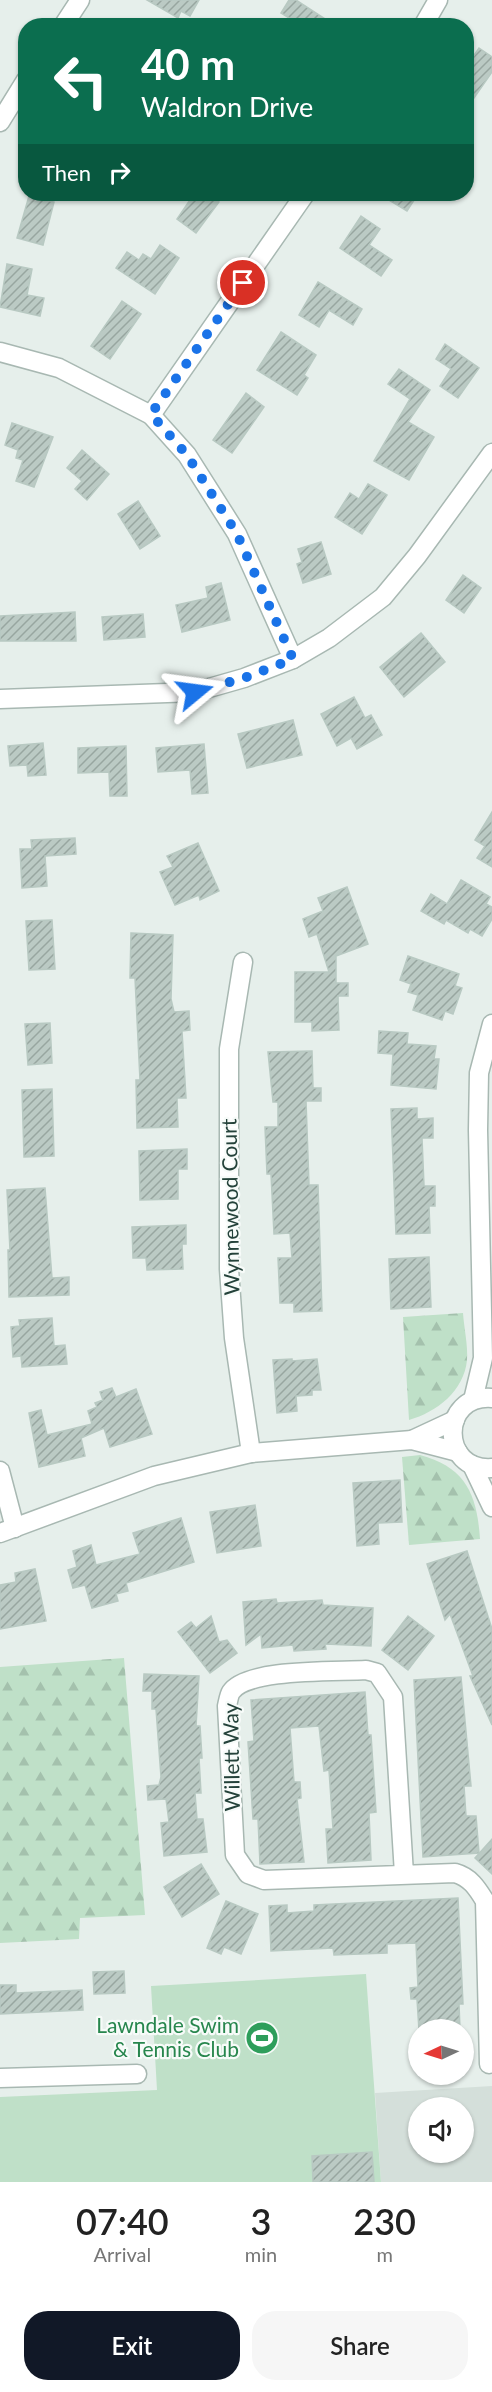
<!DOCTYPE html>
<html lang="en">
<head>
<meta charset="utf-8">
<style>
  :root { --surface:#fff; --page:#f6f6f6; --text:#222; --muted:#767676; --accent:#111827 }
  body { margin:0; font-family:Lato,sans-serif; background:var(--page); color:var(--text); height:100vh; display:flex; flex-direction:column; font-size:22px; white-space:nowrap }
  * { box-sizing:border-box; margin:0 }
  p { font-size:20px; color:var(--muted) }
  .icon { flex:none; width:33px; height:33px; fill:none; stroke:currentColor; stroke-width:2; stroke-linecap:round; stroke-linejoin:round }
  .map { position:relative; height:2182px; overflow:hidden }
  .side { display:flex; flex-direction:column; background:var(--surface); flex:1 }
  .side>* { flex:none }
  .top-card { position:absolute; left:18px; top:18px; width:456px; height:183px; border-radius:24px; box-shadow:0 2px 4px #0004; background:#0b6e4f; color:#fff; overflow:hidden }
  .needle { width:39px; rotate:266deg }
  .buttons { position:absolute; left:408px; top:2019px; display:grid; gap:12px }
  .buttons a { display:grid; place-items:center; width:66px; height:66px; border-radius:50%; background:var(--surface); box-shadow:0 2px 4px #0004; font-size:30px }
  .pin { position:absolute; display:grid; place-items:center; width:51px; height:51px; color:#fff; margin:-26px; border:3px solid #fff; border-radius:50%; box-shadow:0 2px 6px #0007 }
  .me { position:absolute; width:66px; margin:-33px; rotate:74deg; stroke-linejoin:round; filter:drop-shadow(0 0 4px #0008) }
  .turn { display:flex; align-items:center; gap:21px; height:126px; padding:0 24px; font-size:27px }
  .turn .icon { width:78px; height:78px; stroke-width:2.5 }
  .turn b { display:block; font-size:42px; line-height:51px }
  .then { display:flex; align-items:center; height:57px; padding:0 24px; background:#0003; gap:12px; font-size:22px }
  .eta { display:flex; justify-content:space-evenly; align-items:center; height:102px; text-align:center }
  .eta b { font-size:36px; font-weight:600; line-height:42px }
  .action { display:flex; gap:12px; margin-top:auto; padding:12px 24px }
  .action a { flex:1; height:69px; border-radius:24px; background:var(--accent); color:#fff; font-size:24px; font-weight:600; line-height:69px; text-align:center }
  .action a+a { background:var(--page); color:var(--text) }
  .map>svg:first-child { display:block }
  .built { fill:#d4dfda; fill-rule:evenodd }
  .forest { fill:url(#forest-firs) }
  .pitch { fill:#bfe0c8 }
  .building { fill:url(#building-hatch); stroke:#b8c9c2; stroke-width:1.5 }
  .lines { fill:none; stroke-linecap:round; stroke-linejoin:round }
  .minor-casing { stroke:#a8b8b2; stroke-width:21 }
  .minor { stroke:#fff; stroke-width:18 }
  .route { stroke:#1a73e8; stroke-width:10; stroke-dasharray:0 18 }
  .labels { text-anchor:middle; stroke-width:4.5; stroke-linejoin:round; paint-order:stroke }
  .street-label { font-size:21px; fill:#24423a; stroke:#f7fbf9 }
  .leisure-label { font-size:21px; fill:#27864d; stroke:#f7fbf9; text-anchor:end }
</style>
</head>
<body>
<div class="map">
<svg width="492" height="2182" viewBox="0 0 492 2182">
  <defs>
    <pattern id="forest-firs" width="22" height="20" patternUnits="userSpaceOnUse" patternTransform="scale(1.5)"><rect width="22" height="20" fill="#bfe0c8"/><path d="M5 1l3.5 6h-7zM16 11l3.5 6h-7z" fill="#a4c1ad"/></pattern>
    <pattern id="building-hatch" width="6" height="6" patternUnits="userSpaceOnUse" patternTransform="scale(1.5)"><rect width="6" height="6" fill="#bbcac4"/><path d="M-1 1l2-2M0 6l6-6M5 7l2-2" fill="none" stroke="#98a6a0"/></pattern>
  </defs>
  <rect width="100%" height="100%" fill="#e6efeb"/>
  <!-- built -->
  <path class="built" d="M 492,2086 L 492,2182 L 381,2182 L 375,2093 ZM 418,2108 L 464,2108 L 464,2152 L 418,2152 Z"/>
  <!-- forest -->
  <g class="forest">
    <path d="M 463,1313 C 464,1328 468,1345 467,1360 C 464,1391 437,1412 409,1420 L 403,1317 Z"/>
    <path d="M 420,1455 C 466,1467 477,1495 480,1539 L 409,1545 L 402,1457 Z"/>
    <polygon points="124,1658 145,1915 80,1918 79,1939 0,1943 0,1667"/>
  </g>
  <!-- pitch -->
  <polygon class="pitch" points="366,1974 381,2182 0,2182 0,2097 157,2090 151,1986"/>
  <!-- building -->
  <g class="building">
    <polygon points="147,0 199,0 190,16 181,11 178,18"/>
    <polygon points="289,0 296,0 336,26 302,26 281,13"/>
    <polygon points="479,48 492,57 492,72 474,98 466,92 466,67"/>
    <polygon points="194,194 207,194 219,202 196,233 177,219"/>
    <polygon points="379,194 418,194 407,211"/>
    <polygon points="29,196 54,202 43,245 17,238"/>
    <polygon points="361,216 380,229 369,245 392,260 381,276 340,248"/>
    <polygon points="160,245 179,258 155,294 116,268 127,252 139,260 143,254 151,259"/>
    <polygon points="7,264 32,269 27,295 44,298 40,316 0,307"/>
    <polygon points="318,282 362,309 353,325 329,310 319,327 299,315"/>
    <polygon points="122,301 141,314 110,359 91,346"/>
    <polygon points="281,332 316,355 304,375 308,378 297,395 257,370"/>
    <polygon points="445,344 479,368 458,398 440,386 451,369 436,359"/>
    <polygon points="399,369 430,390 408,422 434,437 409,480 374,461 410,399 388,384"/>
    <polygon points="246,393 264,407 232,453 213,440"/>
    <polygon points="12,423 53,437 34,487 16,481 23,460 16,458 18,450 5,445"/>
    <polygon points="82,450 109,474 87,500 75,489 82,481 67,468"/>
    <polygon points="368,484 387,495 362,534 335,517 350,493 359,499"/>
    <polygon points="138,501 160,536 140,549 118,514"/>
    <polygon points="321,542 331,574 303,583 297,564 302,562 298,549"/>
    <polygon points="463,575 481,588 464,613 446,600"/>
    <polygon points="221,583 230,620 182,632 176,605 208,598 206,587"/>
    <polygon points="75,612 76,641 0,641 0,616"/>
    <polygon points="143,614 145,637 104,640 102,617"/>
    <polygon points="421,633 445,662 404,697 380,667"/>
    <polygon points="354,697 365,718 371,715 382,735 357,749 351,738 337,746 321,714"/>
    <polygon points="293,720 302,755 247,768 238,734"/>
    <polygon points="43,743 46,775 28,776 27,765 10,766 8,746"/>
    <polygon points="204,744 208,793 192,794 190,770 158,772 156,748"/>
    <polygon points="126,746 127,796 110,796 109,772 78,773 78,748"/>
    <polygon points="492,812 492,867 477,858 485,846 475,840"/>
    <polygon points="75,838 76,854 45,856 47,886 22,888 20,849 32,849 31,840"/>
    <polygon points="198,843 219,891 200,900 199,895 175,905 160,872 173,867 167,856"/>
    <polygon points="461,880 490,897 486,904 492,907 492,919 482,936 470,929 468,933 446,920 444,924 421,911 431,894 447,904"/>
    <polygon points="347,887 368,944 336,956 336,983 348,983 348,996 338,996 339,1030 312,1031 312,1022 295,1022 295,972 329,972 317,934 309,937 303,919 323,911 318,898"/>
    <polygon points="52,920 55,969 29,970 26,921"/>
    <polygon points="131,933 173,935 171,999 174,1012 189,1011 190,1030 182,1031 186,1098 177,1098 178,1127 137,1128 136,1080 140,1080 135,978 130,978"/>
    <polygon points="408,956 459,974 455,986 462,988 453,1014 445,1011 442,1020 413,1010 418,995 408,992 411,984 400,980"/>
    <polygon points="50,1023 52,1063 28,1065 25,1024"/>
    <polygon points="379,1031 408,1033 407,1044 436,1046 434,1059 439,1059 436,1089 391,1085 393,1054 378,1053"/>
    <polygon points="312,1051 313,1088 321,1088 321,1101 306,1101 309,1185 318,1185 322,1311 294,1312 294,1303 280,1303 278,1258 292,1258 290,1233 274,1234 271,1174 267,1174 265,1127 278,1127 278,1102 273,1102 268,1052"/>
    <polygon points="52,1089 54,1156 24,1157 22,1090"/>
    <polygon points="417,1108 417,1119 433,1118 433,1138 422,1138 424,1186 435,1186 435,1206 429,1206 430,1233 396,1234 391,1109"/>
    <polygon points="187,1149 187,1169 178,1169 178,1199 140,1200 139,1151"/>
    <polygon points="45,1188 52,1278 69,1277 69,1295 9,1297 8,1250 10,1250 7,1190"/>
    <polygon points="186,1225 186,1244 182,1244 183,1269 147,1270 146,1258 133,1258 132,1227"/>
    <polygon points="429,1257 431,1307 391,1309 389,1259"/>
    <polygon points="52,1318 54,1346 65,1345 67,1364 22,1367 21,1356 13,1357 11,1327 20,1326 19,1320"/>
    <polygon points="292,1359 292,1361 317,1359 321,1390 312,1390 312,1395 296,1396 297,1411 277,1413 273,1360"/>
    <polygon points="112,1388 116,1397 136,1389 152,1434 110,1447 104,1428 81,1438 85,1456 39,1467 29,1413 41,1410 47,1435 92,1424 88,1411 97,1407 95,1403 103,1400 100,1392"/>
    <polygon points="400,1480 402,1522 378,1523 379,1544 357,1546 353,1483"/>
    <polygon points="255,1505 261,1546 217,1553 210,1512"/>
    <polygon points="181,1518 194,1562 126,1583 128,1591 116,1594 118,1601 92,1608 85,1585 73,1588 68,1570 77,1567 73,1551 91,1545 96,1565 140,1554 133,1533"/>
    <polygon points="467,1551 492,1629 492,1725 470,1676 473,1676 450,1614 445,1620 427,1564"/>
    <polygon points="35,1569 46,1621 0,1629 0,1585 16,1582 15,1573"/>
    <polygon points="276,1599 277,1603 322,1600 323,1605 373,1608 371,1646 325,1644 326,1649 294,1651 293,1645 262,1648 261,1634 246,1645 243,1602"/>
    <polygon points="211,1616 219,1642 227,1640 237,1653 210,1673 178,1632 191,1622 196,1628"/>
    <polygon points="408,1616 434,1636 408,1670 382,1650"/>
    <polygon points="144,1674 199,1676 196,1726 200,1726 202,1758 199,1758 201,1793 195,1793 197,1819 203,1819 207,1852 164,1856 161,1823 169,1822 166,1799 148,1800 147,1786 159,1785 161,1777 156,1709 152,1709 152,1691 143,1691"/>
    <polygon points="461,1677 471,1786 464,1786 466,1816 476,1816 479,1853 423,1857 414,1680"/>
    <polygon points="365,1692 368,1735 371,1735 376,1812 369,1813 371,1860 328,1863 326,1829 333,1829 329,1770 324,1771 319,1726 290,1728 294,1782 300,1782 301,1798 297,1799 304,1862 260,1864 258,1819 253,1819 248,1742 254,1741 251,1700"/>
    <polygon points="492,1839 492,1874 475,1858"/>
    <polygon points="201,1864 219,1894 182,1917 164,1887"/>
    <polygon points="458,1898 463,2004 459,2004 460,2030 419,2030 417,1999 411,1999 410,1988 418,1987 416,1943 387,1944 387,1953 334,1955 333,1948 271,1951 269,1906 287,1905 287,1913 314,1911 314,1905"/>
    <polygon points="226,1901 258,1914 241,1954 224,1947 221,1954 207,1948"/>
    <polygon points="124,1971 125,1993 94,1994 93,1972"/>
    <polygon points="0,1985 16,1985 16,1993 82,1990 83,2010 0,2014"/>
    <polygon points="372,2152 374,2182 313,2182 312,2156"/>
  </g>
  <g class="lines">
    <!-- minor casing -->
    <g class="minor-casing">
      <g id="minor">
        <polyline points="63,26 80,0"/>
        <polyline points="423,26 438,0"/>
        <polyline points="0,122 26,80"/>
        <polyline points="0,352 59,368 151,415 187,455 237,534 293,659"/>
        <polyline points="151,415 305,194"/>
        <polyline points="0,699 195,692 244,678 293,659 329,638 383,597 417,556 492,453"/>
        <polyline points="243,962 229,1049 229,1269 234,1338 251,1453"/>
        <path d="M 492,1398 C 439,1394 440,1472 492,1468"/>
        <polyline points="473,1400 483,1358 478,1130 479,1073 492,1024"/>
        <polyline points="412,1440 455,1420"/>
        <polyline points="472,1465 492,1507"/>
        <polyline points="0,1471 15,1528"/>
        <polyline points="0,1533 154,1476 251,1453 412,1440 458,1452"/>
        <path d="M 404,1874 L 393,1697 L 377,1673 L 366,1670 C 337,1672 247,1668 231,1692 C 229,1695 228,1702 227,1706 L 235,1855 L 248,1874 L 264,1880 L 455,1873 C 470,1877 477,1888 485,1901 L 489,2064"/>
        <polyline points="0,2078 137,2074"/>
      </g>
    </g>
    <!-- minor -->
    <use href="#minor" class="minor"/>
  </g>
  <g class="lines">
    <!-- route -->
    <polyline class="route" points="195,692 244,678 293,659 237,534 187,455 151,414 243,283"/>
  </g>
  <!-- icons -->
  <defs>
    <g id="stadium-disc" transform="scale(1.725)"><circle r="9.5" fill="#2e9e5b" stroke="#f7fbf9"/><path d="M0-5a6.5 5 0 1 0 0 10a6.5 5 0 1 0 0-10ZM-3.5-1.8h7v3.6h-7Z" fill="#fff"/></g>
  </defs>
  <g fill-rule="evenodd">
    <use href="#stadium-disc" x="262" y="2038"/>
  </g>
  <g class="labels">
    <!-- street labels -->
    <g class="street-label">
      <text transform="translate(231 1207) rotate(-91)" y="7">Wynnewood Court</text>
      <text transform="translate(232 1757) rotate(-91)" y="7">Willett Way</text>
    </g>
    <!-- leisure labels -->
    <g class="leisure-label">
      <text x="239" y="2033">Lawndale Swim<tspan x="239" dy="24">&amp; Tennis Club</tspan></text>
    </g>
  </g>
</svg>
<div class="buttons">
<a><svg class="needle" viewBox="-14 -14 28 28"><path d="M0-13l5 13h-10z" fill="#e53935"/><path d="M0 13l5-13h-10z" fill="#767676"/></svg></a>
<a><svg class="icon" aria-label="sound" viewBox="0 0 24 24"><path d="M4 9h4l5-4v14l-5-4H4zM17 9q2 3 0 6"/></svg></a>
</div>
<div class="pin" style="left:243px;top:283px;background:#d93025"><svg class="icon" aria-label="arrive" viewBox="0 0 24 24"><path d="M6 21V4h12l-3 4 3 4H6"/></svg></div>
<svg class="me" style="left:195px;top:692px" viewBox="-20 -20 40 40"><path d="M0-17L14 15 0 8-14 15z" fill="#1a73e8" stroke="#fff" stroke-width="4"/></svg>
<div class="top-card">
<div class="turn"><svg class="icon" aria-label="left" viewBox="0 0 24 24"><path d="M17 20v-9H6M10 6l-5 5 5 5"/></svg><div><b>40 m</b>Waldron Drive</div></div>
<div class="then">Then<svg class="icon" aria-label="right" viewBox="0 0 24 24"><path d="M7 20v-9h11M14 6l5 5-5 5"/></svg></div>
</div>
</div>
<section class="side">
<div class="eta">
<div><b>07:40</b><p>Arrival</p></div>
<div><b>3</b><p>min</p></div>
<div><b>230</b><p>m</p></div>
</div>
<div class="action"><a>Exit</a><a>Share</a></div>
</section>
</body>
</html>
